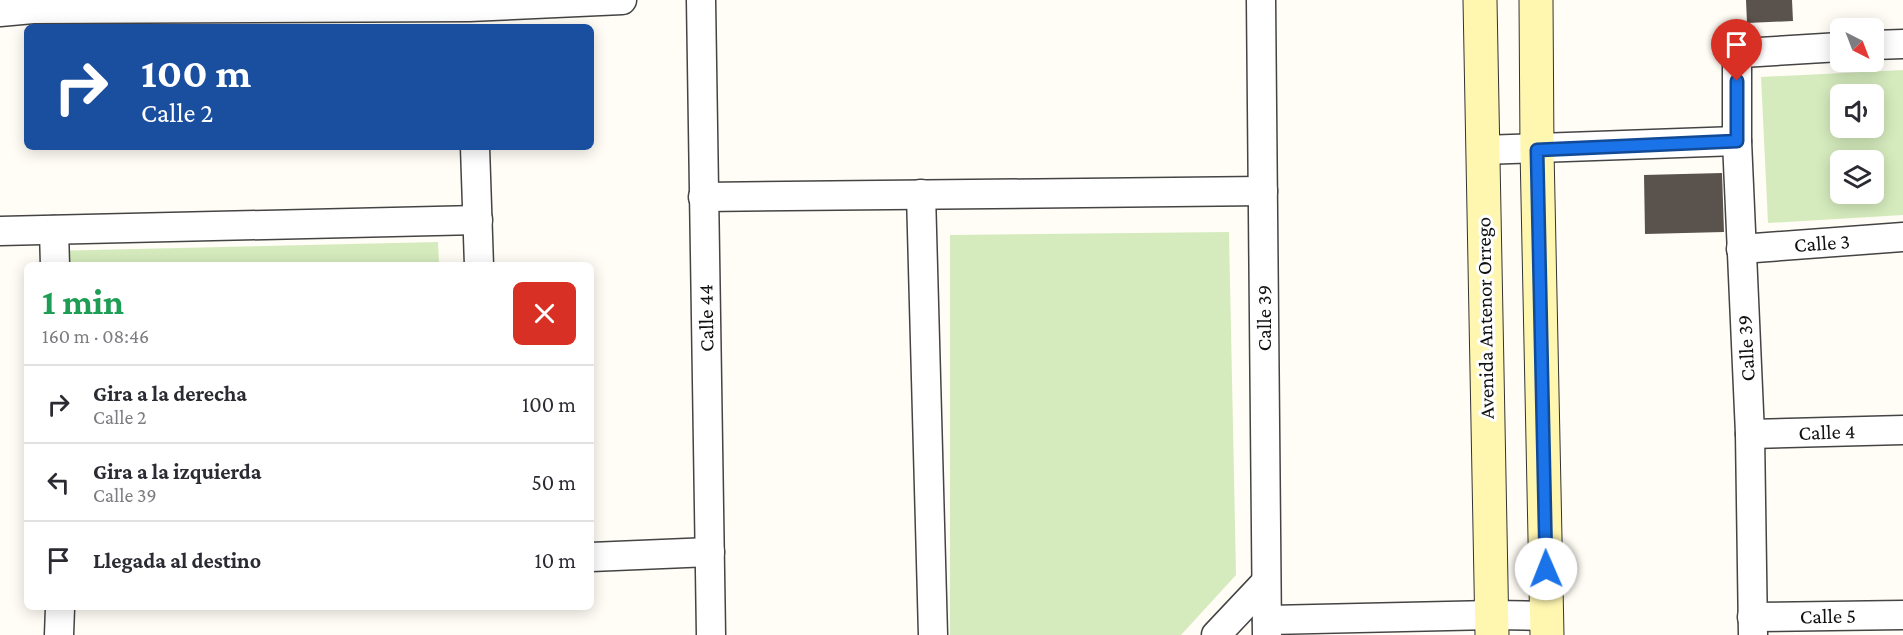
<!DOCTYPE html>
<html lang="es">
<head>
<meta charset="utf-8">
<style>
  :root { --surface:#fff; --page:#f7f7f7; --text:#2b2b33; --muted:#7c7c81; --line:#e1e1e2 }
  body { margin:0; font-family:"Crimson Pro",serif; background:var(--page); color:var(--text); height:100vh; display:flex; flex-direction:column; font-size:22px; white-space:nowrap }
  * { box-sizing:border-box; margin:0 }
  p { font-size:20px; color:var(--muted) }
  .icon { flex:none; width:33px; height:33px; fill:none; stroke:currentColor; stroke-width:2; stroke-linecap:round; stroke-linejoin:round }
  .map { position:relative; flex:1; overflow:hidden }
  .side { position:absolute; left:24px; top:262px; width:570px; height:348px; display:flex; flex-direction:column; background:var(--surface); border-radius:9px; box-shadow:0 3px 15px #0003 }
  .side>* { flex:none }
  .hud { position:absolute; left:24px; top:24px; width:570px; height:126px; border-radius:9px; box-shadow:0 3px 15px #0003; background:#1a4fa0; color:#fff; overflow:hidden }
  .needle { width:39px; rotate:138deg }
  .tools { position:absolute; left:1830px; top:18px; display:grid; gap:12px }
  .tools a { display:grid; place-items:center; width:54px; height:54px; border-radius:9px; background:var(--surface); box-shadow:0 3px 15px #0003; font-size:30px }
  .pin { position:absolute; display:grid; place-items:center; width:51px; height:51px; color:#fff; margin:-62px -26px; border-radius:50% 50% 50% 0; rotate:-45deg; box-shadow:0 0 6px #0007 }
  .pin .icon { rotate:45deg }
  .me { position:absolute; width:66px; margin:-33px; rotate:359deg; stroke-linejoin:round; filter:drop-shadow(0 0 4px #0008) }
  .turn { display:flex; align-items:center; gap:21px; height:126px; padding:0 18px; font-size:27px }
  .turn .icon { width:78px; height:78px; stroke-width:2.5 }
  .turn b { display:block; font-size:42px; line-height:51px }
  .round { display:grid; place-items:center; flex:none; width:63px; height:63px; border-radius:9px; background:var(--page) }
  .headline { display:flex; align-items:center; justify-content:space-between; height:102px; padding:0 18px }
  h1 { font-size:36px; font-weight:700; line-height:45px; color:#1e9e55 }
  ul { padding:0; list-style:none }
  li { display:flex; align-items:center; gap:18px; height:78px; padding:0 18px; border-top:2px solid var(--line) }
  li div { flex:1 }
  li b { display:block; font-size:22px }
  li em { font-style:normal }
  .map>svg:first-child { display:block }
  .green { fill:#d5ebbd; fill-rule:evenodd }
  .building { fill:#5a524d }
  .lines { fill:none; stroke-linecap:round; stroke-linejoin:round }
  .street-casing { stroke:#444; stroke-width:31 }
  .secondary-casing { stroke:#333; stroke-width:35 }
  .street { stroke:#fff; stroke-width:28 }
  .secondary { stroke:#fff6b0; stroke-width:33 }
  .route-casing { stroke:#114b97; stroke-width:15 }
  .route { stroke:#1a73e8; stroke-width:10 }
  .labels { text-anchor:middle; stroke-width:6; stroke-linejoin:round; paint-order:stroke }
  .street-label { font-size:21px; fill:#111; stroke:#fff }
</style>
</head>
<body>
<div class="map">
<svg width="1903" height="635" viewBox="0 0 1903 635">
  <rect width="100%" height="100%" fill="#fffdf5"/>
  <!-- green -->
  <g class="green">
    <path d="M 1903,70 L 1903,215 L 1768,223 L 1761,77 ZM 1840,94 L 1874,94 L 1874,128 L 1840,128 ZM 1840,160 L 1874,160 L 1874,194 L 1840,194 Z"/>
    <polygon points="1229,232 1236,575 1181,635 950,635 950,235"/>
    <polygon points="438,242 439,265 49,266 48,251"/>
  </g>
  <!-- building -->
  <g class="building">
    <polygon points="1746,0 1792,0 1793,21 1747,23"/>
    <polygon points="1722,173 1724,232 1645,234 1644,175"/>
  </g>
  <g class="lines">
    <!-- street casing -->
    <g class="street-casing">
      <g id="street">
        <polyline points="701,0 711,635"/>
        <polyline points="1261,0 1267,635"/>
        <polyline points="0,12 33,9 469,7 622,0"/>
        <polyline points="1874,45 1903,44"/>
        <polyline points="475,147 479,266"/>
        <polyline points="1482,150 1737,141"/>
        <polyline points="921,194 933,635"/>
        <polyline points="703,197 1263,191"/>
        <polyline points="54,230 55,266"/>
        <polyline points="0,231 478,220"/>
        <polyline points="1741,249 1903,237"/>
        <polyline points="1750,434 1903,430"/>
        <polyline points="591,557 710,552"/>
        <polyline points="1752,617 1903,615"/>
        <polyline points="1267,620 1492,615 1547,616"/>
        <polyline points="59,635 60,608"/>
        <polyline points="1216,635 1266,582"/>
        <polyline points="1753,635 1750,434 1737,141 1737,61 1742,53 1840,47"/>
      </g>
    </g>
    <!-- secondary casing -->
    <g class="secondary-casing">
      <g id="secondary">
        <polyline points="1480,0 1492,635"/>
        <polyline points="1536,0 1537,150 1547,635"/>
      </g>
    </g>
    <!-- street -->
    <use href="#street" class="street"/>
    <!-- secondary -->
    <use href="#secondary" class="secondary"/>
  </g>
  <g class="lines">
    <!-- route casing -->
    <g class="route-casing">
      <polyline id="route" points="1546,569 1537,150 1737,141 1737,81"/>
    </g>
    <!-- route -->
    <use href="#route" class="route"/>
  </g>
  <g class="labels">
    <!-- street labels -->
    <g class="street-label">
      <text transform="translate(1822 243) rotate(-4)" y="7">Calle 3</text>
      <text transform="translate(706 318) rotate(-91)" y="7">Calle 44</text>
      <text transform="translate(1264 318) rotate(-90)" y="7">Calle 39</text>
      <text transform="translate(1485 318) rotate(-91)" y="7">Avenida Antenor Orrego</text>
      <text transform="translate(1746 348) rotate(-93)" y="7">Calle 39</text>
      <text transform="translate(1827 432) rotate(-2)" y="7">Calle 4</text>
      <text transform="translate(1828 616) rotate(-1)" y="7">Calle 5</text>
    </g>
  </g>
</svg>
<div class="tools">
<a><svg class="needle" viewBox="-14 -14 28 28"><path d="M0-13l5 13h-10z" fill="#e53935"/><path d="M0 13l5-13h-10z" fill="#7c7c81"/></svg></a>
<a><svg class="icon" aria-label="sound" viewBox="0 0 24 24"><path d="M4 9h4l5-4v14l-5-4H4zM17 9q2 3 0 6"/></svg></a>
<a><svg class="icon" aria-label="layers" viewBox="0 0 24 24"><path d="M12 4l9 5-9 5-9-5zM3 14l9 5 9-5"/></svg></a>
</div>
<div class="pin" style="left:1737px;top:81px;background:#d93025"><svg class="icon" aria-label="arrive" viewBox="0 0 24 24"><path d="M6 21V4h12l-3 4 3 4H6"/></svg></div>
<svg class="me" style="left:1546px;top:569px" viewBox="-20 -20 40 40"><circle r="19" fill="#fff"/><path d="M0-13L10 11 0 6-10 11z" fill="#1a73e8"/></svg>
<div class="hud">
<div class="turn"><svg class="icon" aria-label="right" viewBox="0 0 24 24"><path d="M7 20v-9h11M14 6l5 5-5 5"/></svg><div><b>100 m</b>Calle 2</div></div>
</div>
<section class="side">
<div class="headline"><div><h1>1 min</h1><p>160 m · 08:46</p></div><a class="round" style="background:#d93025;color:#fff"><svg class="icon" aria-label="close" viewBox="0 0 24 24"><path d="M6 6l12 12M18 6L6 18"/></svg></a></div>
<ul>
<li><svg class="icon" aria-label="right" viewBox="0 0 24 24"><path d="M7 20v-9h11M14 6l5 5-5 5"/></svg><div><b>Gira a la derecha</b><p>Calle 2</p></div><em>100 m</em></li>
<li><svg class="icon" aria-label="left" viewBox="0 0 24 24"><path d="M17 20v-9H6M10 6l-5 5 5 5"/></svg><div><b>Gira a la izquierda</b><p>Calle 39</p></div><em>50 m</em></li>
<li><svg class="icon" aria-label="arrive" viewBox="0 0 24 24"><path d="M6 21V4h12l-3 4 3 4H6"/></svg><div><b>Llegada al destino</b></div><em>10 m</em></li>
</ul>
</section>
</div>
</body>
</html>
